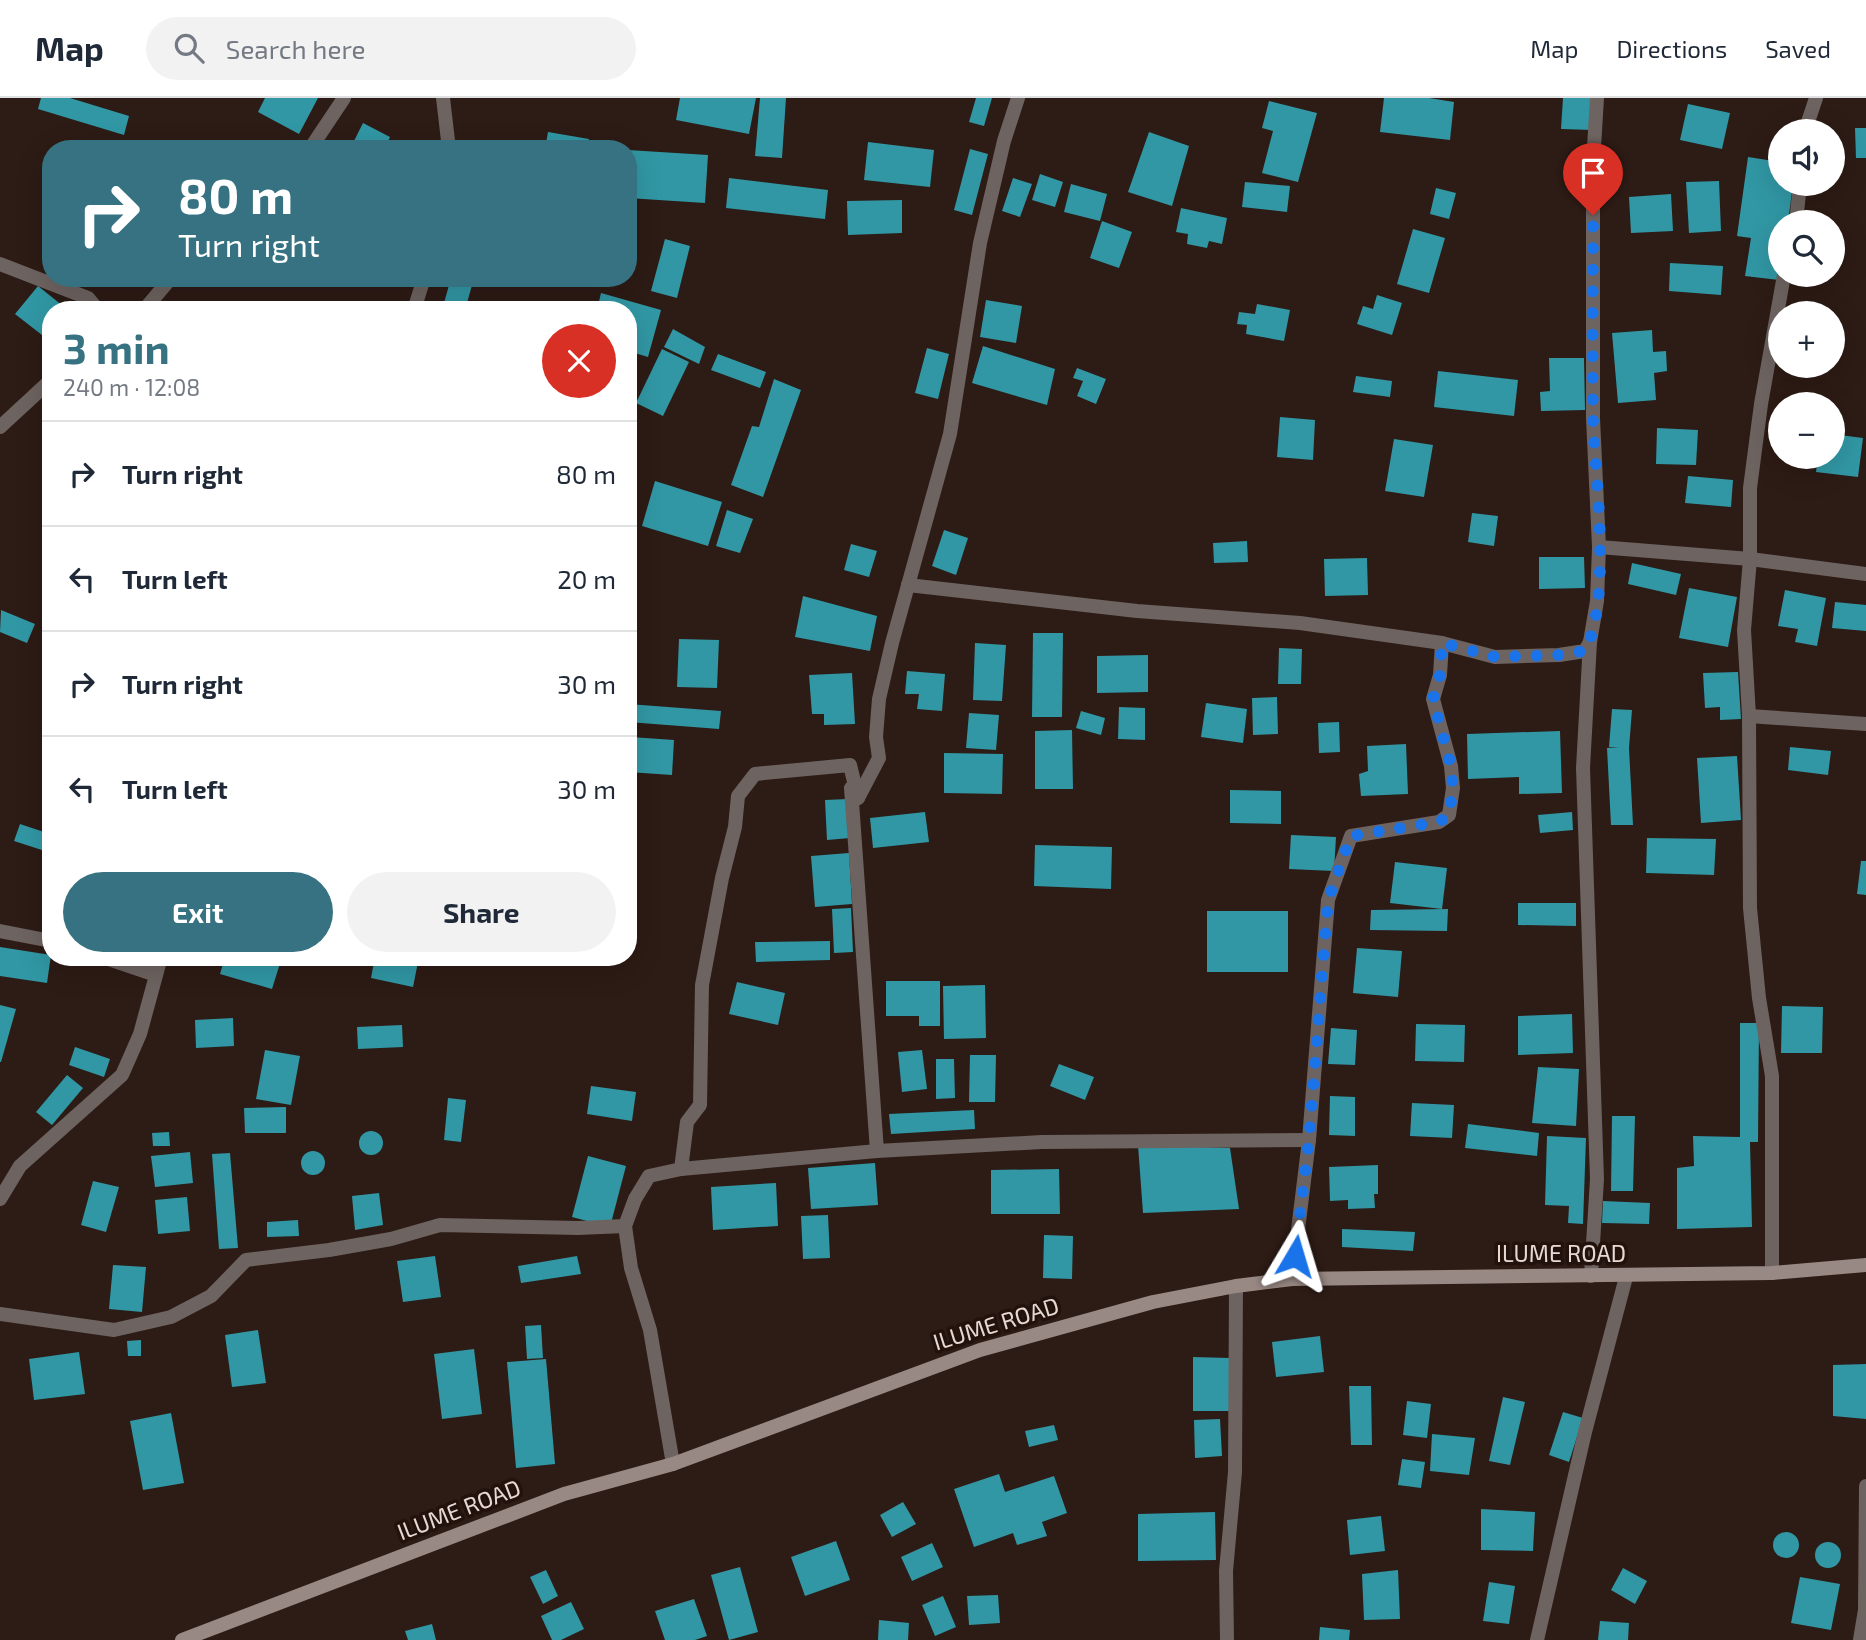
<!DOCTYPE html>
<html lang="en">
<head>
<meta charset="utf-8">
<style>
  :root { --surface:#fff; --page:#f2f2f3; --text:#1f2937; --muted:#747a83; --line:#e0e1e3; --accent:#367281 }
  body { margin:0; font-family:"Exo 2",sans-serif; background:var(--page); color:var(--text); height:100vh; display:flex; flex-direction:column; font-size:26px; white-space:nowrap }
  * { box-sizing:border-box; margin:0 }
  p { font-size:23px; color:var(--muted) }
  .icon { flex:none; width:38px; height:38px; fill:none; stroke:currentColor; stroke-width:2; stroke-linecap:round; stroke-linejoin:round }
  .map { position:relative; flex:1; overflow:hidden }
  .drawer { position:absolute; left:42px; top:203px; width:595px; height:665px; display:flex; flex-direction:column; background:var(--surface); border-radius:28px; box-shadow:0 7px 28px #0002 }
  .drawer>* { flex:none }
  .guide { position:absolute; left:42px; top:42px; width:595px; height:147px; border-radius:28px; box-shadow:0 7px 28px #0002; background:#367281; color:#fff; overflow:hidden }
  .tools { position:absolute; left:1768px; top:21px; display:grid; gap:14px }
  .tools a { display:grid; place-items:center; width:77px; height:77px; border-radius:50%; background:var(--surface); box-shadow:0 7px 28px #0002; font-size:35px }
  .pin { position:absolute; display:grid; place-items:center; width:60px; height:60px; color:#fff; margin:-72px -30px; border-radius:50% 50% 50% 0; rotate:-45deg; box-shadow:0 0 7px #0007 }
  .pin .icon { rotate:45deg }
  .me { position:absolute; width:77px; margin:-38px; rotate:7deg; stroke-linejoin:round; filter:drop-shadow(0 0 5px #0008) }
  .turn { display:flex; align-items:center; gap:24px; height:147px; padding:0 21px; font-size:32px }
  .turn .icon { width:91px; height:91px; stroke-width:2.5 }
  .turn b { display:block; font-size:49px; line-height:60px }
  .round { display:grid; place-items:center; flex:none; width:74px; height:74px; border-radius:37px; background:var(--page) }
  .headline { display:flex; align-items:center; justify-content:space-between; height:119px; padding:0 21px }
  h1 { font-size:42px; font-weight:700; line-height:52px; color:var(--accent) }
  .primary-button { display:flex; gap:14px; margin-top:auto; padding:14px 21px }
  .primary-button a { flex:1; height:80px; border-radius:42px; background:var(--accent); color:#fff; font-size:28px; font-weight:700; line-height:80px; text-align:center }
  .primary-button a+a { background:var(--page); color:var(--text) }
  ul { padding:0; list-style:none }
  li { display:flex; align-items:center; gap:21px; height:105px; padding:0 21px; border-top:2px solid var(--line) }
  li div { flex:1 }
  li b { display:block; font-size:26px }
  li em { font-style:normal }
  header { display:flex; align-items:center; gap:42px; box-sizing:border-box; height:98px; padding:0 35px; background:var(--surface); border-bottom:2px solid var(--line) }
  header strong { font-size:33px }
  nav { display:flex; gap:38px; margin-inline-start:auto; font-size:24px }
  .search { width:490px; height:63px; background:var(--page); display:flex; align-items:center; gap:18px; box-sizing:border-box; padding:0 24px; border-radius:38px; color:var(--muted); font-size:26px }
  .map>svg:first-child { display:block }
  .building { fill:#3197a4 }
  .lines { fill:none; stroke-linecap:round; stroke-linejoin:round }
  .street { stroke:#6d6360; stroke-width:14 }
  .secondary { stroke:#998984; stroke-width:14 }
  .route { stroke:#1a73e8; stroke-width:12; stroke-dasharray:0 21.6 }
  .labels { text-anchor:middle; stroke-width:7; stroke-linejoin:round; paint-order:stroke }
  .street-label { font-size:23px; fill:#e6d9d5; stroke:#23110c }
</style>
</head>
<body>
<header>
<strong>Map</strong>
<div class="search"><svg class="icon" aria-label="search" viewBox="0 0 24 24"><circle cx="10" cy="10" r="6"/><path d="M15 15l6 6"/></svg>Search here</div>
<nav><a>Map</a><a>Directions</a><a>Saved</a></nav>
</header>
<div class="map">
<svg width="1866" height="1542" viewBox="0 0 1866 1542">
  <rect width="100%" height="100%" fill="#2d1b15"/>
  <!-- building -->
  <g class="building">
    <polygon points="41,0 70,0 129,18 124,37 38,11"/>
    <polygon points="265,0 318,0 299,36 258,14"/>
    <polygon points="680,0 756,0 749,36 676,22"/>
    <polygon points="760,0 786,0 782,60 755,58"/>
    <polygon points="976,0 992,0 984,28 969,24"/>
    <polygon points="1384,0 1429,0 1454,4 1450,42 1380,34"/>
    <polygon points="1563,0 1594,0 1593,32 1561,31"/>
    <polygon points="1269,3 1317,15 1298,84 1262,75 1273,33 1262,30"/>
    <polygon points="1688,6 1730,15 1722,51 1680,42"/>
    <polygon points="363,25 390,39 385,51 350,51"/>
    <polygon points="1855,30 1866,30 1866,60 1856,60"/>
    <polygon points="548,34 589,41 587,51 545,51"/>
    <polygon points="1149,34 1189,48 1172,108 1128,94"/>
    <polygon points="868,44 934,52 930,89 864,82"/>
    <polygon points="970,51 988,56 972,117 954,112"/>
    <polygon points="628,52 708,57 705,105 628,100"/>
    <polygon points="1748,59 1780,64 1780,86 1793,86 1788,124 1780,124 1779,182 1745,178 1751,140 1737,138"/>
    <polygon points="1040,76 1063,84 1055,109 1032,102"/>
    <polygon points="729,80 828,92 825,121 726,110"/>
    <polygon points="1013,80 1032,86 1020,119 1002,113"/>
    <polygon points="1719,83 1721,133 1689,135 1686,84"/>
    <polygon points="1245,84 1290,88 1287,114 1242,109"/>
    <polygon points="1071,86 1107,96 1100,123 1064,114"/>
    <polygon points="1436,90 1456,95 1449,121 1430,116"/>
    <polygon points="1671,96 1673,133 1631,135 1629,99"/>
    <polygon points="902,102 902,135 848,137 847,103"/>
    <polygon points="1181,110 1227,120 1222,146 1209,143 1207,150 1187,146 1188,136 1176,134"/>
    <polygon points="1102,123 1132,134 1119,170 1090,160"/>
    <polygon points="1413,131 1445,140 1429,195 1397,186"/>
    <polygon points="665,141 690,148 677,200 651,193"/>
    <polygon points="1670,165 1723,168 1721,197 1669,193"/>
    <polygon points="380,180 400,180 397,189"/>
    <polygon points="451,180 474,180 465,212 442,212"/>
    <polygon points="38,188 68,212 51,212 51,244 15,216"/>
    <polygon points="601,195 661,212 648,259 628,253 628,212 597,212"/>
    <polygon points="1377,197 1402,205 1392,237 1357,226 1363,208 1373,211"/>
    <polygon points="986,202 1022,208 1016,245 980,239"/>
    <polygon points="1257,206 1290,212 1284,243 1246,236 1247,227 1237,226 1239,214 1255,216"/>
    <polygon points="673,231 705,249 699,266 664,249"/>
    <polygon points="1652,232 1653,254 1666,253 1667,273 1654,275 1656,302 1618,305 1612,235"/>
    <polygon points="983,248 1055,271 1047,307 972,285"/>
    <polygon points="927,250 949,256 938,301 915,295"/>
    <polygon points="662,251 689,264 663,318 636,305"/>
    <polygon points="718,256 766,274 760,290 711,272"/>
    <polygon points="1549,260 1584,260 1585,312 1541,313 1540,294 1550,293"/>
    <polygon points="1077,270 1106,281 1096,306 1077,298 1083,283 1073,280"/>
    <polygon points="1438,273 1518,282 1514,318 1434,309"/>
    <polygon points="1356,278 1392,283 1390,299 1353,294"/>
    <polygon points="774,281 801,292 763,399 731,387 752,328 759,329"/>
    <polygon points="1280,319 1315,322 1313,362 1277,359"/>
    <polygon points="1657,330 1698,332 1696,367 1656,366"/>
    <polygon points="1832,336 1863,340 1858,379 1816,374 1818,359 1832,359"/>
    <polygon points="1394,341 1433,347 1424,399 1385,393"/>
    <polygon points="1688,378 1733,382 1731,409 1685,405"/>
    <polygon points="655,383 722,404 708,448 642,428"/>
    <polygon points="727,412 753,421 740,455 716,448"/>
    <polygon points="1472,415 1498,418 1494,448 1468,444"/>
    <polygon points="944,432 968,440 956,477 932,468"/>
    <polygon points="1247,443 1248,464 1214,465 1213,445"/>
    <polygon points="851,446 877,453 869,479 844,472"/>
    <polygon points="1539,459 1584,459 1585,490 1539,491"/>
    <polygon points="1367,460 1368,497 1325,498 1324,461"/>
    <polygon points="1632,465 1681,476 1676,497 1628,486"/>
    <polygon points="1689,490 1737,499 1728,549 1679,540"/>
    <polygon points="1785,492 1826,500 1817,548 1795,544 1798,531 1778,528"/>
    <polygon points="803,498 877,518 870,553 795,539"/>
    <polygon points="1835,504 1866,507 1866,533 1832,530"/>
    <polygon points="1,512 35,526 27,545 0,534"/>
    <polygon points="1033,535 1063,535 1062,619 1032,619"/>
    <polygon points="679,541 719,542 717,590 677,589"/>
    <polygon points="975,545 1006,547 1002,603 973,602"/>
    <polygon points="1279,550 1302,551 1301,586 1278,586"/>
    <polygon points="1148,557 1148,594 1097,595 1097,558"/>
    <polygon points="907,573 945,576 942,613 917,611 919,596 905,596"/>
    <polygon points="1738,574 1741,621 1720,622 1720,609 1705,610 1703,575"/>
    <polygon points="852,575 855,626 824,627 824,616 812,616 809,577"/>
    <polygon points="1277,599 1278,636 1253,637 1252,600"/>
    <polygon points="1206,605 1247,611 1243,645 1201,639"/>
    <polygon points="628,606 721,613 719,631 628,624"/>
    <polygon points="1119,609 1145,610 1145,642 1118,641"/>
    <polygon points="1612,611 1632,612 1629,650 1633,727 1611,727 1607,650 1619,649 1609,649"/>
    <polygon points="1081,613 1105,620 1101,637 1076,630"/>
    <polygon points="969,615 999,617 996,652 966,650"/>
    <polygon points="1339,624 1340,654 1319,655 1318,625"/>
    <polygon points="1072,632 1073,691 1035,691 1035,633"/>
    <polygon points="1560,633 1562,695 1519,696 1519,679 1468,681 1467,636"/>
    <polygon points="631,639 674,642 672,677 628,674"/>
    <polygon points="1406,646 1408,696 1361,698 1359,676 1368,673 1367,648"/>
    <polygon points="1790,649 1831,653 1828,677 1788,672"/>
    <polygon points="944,655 1003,656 1002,696 944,695"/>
    <polygon points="1737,658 1741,722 1701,725 1697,660"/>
    <polygon points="1230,692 1281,693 1281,726 1230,725"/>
    <polygon points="848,701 850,740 827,742 825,702"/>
    <polygon points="925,714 929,744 873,750 870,720"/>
    <polygon points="1572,714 1573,732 1540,735 1538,717"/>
    <polygon points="20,726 50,736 45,753 14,743"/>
    <polygon points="1291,737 1336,739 1334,773 1289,771"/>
    <polygon points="1647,740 1716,741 1714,777 1646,775"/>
    <polygon points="1035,747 1112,749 1111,791 1034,788"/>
    <polygon points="849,755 852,806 815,809 811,758"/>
    <polygon points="1861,763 1866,763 1866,797 1857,796"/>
    <polygon points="1395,764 1447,770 1442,811 1390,805"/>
    <polygon points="1518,805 1576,805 1576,828 1518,827"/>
    <polygon points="851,810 853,854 834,855 832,811"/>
    <polygon points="1448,811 1447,833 1370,832 1371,812"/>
    <rect x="1207" y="813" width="81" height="61"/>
    <polygon points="830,843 830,862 756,864 755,844"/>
    <polygon points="0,849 51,857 47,885 0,878"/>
    <polygon points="1357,850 1402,853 1398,899 1353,895"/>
    <polygon points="225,859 244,861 244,859 282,859 272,891 220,876"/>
    <polygon points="375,859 419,859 413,889 371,880"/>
    <polygon points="886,883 940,883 940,928 919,928 919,918 886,918"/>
    <polygon points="737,884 785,895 778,927 729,916"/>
    <polygon points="985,887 986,940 944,941 943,888"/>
    <polygon points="0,907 16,911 1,964 0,964"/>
    <polygon points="1782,908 1823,909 1822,955 1781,955"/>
    <polygon points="1572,916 1573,955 1518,957 1518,918"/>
    <polygon points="233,920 234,948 196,950 195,922"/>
    <polygon points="1740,925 1759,925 1758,1044 1750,1044 1752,1129 1677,1131 1677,1070 1694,1068 1693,1038 1740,1039"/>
    <polygon points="1416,926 1465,927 1464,964 1415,963"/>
    <polygon points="402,927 403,949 358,951 357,929"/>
    <polygon points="1331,930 1357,932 1355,967 1328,966"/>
    <polygon points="75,949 110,961 104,979 69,967"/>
    <polygon points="265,952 300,958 291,1007 256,1001"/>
    <polygon points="922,952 927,991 902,994 898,954"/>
    <polygon points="970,957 996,957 995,1004 969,1004"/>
    <polygon points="936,961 954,961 955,1000 936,1001"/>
    <polygon points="1059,966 1094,979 1085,1002 1050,988"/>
    <polygon points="1538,969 1579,971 1576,1028 1532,1025"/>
    <polygon points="67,977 83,990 52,1027 36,1014"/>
    <polygon points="591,988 636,994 632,1023 587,1016"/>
    <polygon points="1330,998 1355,999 1355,1038 1329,1037"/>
    <polygon points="448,1000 466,1002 461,1044 444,1042"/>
    <polygon points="1412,1005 1454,1007 1452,1040 1410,1038"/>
    <polygon points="286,1009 286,1035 245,1035 244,1010"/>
    <polygon points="974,1012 975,1031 891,1036 889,1016"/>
    <polygon points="1612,1018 1635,1018 1633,1093 1611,1093"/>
    <polygon points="1468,1026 1539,1035 1537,1058 1465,1050"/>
    <circle cx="371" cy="1045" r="12"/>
    <polygon points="169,1034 170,1048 153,1048 152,1035"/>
    <polygon points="1547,1038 1586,1040 1583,1126 1568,1125 1569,1108 1545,1107"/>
    <polygon points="1138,1047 1230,1050 1239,1111 1143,1115"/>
    <circle cx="313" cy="1065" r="12"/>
    <polygon points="190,1054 193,1085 155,1089 151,1058"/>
    <polygon points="230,1055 238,1150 219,1151 212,1056"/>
    <polygon points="588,1058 626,1068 610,1129 572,1119"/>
    <polygon points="875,1065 878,1107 811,1111 808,1070"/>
    <polygon points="1378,1067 1378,1096 1374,1096 1375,1110 1348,1111 1348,1102 1330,1103 1329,1069"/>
    <polygon points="1059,1071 1060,1116 991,1116 991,1072"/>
    <polygon points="93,1083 119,1089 106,1134 81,1127"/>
    <polygon points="776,1085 778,1128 713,1132 711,1089"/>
    <polygon points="379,1095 383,1127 355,1132 352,1098"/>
    <polygon points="187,1099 190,1133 158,1136 155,1102"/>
    <polygon points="1603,1103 1650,1105 1649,1126 1602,1125"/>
    <polygon points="828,1117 830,1160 803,1161 801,1118"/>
    <polygon points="298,1122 299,1138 267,1139 267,1124"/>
    <polygon points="1342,1131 1415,1134 1413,1153 1342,1149"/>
    <polygon points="1044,1137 1073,1138 1072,1181 1043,1180"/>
    <polygon points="435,1158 441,1199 403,1204 397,1163"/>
    <polygon points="577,1158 581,1176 521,1185 518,1168"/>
    <polygon points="113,1167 146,1169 142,1214 109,1211"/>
    <polygon points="541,1227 543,1260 527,1261 525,1228"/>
    <polygon points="258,1232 266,1285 232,1289 225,1237"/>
    <polygon points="1320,1238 1324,1274 1276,1279 1272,1244"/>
    <polygon points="141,1242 141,1258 128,1258 127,1243"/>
    <polygon points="474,1251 482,1316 442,1321 434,1256"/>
    <polygon points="79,1254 85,1296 34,1302 29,1261"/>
    <polygon points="1193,1259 1230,1260 1230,1313 1193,1313"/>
    <polygon points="546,1261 555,1366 516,1370 507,1264"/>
    <polygon points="1866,1266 1866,1321 1833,1318 1833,1267"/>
    <polygon points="1349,1288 1371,1288 1372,1347 1351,1347"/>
    <polygon points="1503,1299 1525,1304 1510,1367 1489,1363"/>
    <polygon points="1407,1303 1431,1306 1427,1340 1403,1337"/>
    <polygon points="1563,1314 1583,1320 1569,1364 1549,1357"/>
    <polygon points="171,1315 184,1385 143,1392 130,1323"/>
    <polygon points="1220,1321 1222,1358 1195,1360 1194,1322"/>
    <polygon points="1054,1327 1058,1342 1029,1349 1025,1333"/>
    <polygon points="1432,1336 1475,1340 1469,1377 1430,1373"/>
    <polygon points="1402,1361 1425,1364 1421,1390 1398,1387"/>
    <polygon points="999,1376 1005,1394 1054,1378 1067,1415 1042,1424 1047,1438 1017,1447 1013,1435 974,1449 954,1391"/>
    <polygon points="903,1404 916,1426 892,1439 880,1417"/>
    <polygon points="1481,1411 1535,1414 1533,1453 1481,1452"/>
    <polygon points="1215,1414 1216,1462 1138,1463 1138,1416"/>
    <polygon points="1381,1418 1385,1453 1350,1457 1347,1422"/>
    <circle cx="1786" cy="1447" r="13"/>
    <polygon points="836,1443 850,1482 805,1498 791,1459"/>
    <circle cx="1828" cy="1457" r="13"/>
    <polygon points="932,1445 943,1469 912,1483 901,1459"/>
    <polygon points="740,1469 758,1534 729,1542 711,1477"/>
    <polygon points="1623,1470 1647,1483 1635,1506 1611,1492"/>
    <polygon points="546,1472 558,1498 543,1506 530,1479"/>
    <polygon points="1398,1472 1400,1521 1364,1522 1362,1476"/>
    <polygon points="1800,1479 1840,1486 1831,1532 1791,1525"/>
    <polygon points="1489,1484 1515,1488 1509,1526 1483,1523"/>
    <polygon points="998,1497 1000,1525 969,1527 967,1498"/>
    <polygon points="943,1498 956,1529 935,1538 922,1507"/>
    <polygon points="694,1501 707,1538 695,1542 665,1542 655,1513"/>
    <polygon points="571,1504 584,1531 561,1542 552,1542 541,1518"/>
    <polygon points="879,1522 909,1525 908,1542 878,1542"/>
    <polygon points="1600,1523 1629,1525 1628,1542 1598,1542"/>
    <polygon points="432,1526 436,1542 408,1542 405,1533"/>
    <polygon points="1320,1529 1350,1532 1349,1542 1319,1542"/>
  </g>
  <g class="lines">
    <!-- street -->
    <g class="street">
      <polyline points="443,0 449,51"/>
      <polyline points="1805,33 1816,0"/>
      <polyline points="310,51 344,0"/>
      <polyline points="1796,124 1800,86"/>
      <polyline points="0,166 88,200 98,212"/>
      <polyline points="144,212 171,180"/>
      <polyline points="414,212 424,180"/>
      <polyline points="0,329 51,282"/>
      <polyline points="1599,449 1750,461 1866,476"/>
      <polyline points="908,487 1137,513 1300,525 1442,545 1495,559 1559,557 1585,553 1590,544"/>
      <polyline points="1749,618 1866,626"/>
      <polyline points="851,690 877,1053"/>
      <polyline points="858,700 879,660 876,639 879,601 892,545 950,336 980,145 1004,43 1018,0"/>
      <polyline points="0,833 51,843"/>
      <polyline points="103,859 156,877"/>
      <polyline points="681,1071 877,1053 1042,1044 1309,1042"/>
      <polyline points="0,1101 20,1068 122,977 140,936 161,859"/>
      <polyline points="1772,1175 1772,978 1759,900 1750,810 1749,618 1744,532 1750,461 1750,390 1761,306 1784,177"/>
      <polyline points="1591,1178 1597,1081 1583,670 1590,544 1597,503 1599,449 1593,320 1593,66 1597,0"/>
      <polyline points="1292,1181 1309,1042 1328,802 1351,738 1439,724 1449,717 1453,690 1451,668 1433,601 1440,577 1442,545"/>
      <polyline points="0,1216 114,1232 171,1219 211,1198 246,1162 329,1152 391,1141 440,1127 578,1130 625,1128"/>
      <polyline points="673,1366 650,1232 631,1170 625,1128 635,1101 649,1078 681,1071 687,1024 700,1007 702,887 722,780 735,729 738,698 755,676 850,667 858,700"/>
      <polyline points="1227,1542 1226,1473 1235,1374 1236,1188"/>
      <polyline points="1537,1542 1585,1334 1626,1179"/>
      <polyline points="1860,1542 1865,1512 1866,1388"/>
    </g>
    <!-- secondary -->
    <polyline class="secondary" points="182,1542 564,1396 673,1366 980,1252 1153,1204 1236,1188 1292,1181 1772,1175 1866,1167"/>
  </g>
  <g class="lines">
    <!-- route -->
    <path class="route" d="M 1295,1158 L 1309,1042 L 1328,802 L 1351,738 L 1439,724 L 1449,717 L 1453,690 L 1451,668 L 1433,601 L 1440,577 L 1442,545 L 1495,559 L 1559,557 L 1585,553 C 1612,501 1595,380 1593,320 C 1592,252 1593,184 1593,117"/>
  </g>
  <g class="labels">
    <!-- street labels -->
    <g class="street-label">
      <text x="1561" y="1164">ILUME ROAD</text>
      <text transform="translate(996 1226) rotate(-17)" y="8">ILUME ROAD</text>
      <text transform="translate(459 1412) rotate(-21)" y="8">ILUME ROAD</text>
    </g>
  </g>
</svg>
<div class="tools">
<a><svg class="icon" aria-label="sound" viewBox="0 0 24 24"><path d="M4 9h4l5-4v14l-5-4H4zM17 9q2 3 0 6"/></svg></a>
<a><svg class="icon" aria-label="search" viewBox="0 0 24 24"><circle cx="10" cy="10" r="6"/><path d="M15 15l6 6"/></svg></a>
<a>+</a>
<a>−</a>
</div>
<div class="pin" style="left:1593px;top:117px;background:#d93025"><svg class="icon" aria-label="arrive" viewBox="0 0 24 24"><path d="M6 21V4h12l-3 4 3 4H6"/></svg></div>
<svg class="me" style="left:1295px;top:1158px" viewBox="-20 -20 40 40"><path d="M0-17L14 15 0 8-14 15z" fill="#1a73e8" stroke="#fff" stroke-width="4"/></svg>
<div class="guide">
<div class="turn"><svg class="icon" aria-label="right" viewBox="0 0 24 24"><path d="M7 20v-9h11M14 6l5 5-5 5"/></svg><div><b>80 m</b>Turn right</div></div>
</div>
<section class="drawer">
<div class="headline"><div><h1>3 min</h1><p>240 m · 12:08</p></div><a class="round" style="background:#d93025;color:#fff"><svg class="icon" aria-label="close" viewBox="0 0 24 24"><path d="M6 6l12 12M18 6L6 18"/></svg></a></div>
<ul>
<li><svg class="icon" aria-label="right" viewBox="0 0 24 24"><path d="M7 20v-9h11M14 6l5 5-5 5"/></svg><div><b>Turn right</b></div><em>80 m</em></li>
<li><svg class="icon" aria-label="left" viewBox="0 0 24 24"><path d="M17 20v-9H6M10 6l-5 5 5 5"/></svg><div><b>Turn left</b></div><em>20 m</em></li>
<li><svg class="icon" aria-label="right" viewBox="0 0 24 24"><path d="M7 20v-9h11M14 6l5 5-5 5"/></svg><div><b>Turn right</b></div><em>30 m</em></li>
<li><svg class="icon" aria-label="left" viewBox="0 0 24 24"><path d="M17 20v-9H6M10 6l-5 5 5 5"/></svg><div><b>Turn left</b></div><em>30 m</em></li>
</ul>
<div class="primary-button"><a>Exit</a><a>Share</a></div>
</section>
</div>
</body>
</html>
